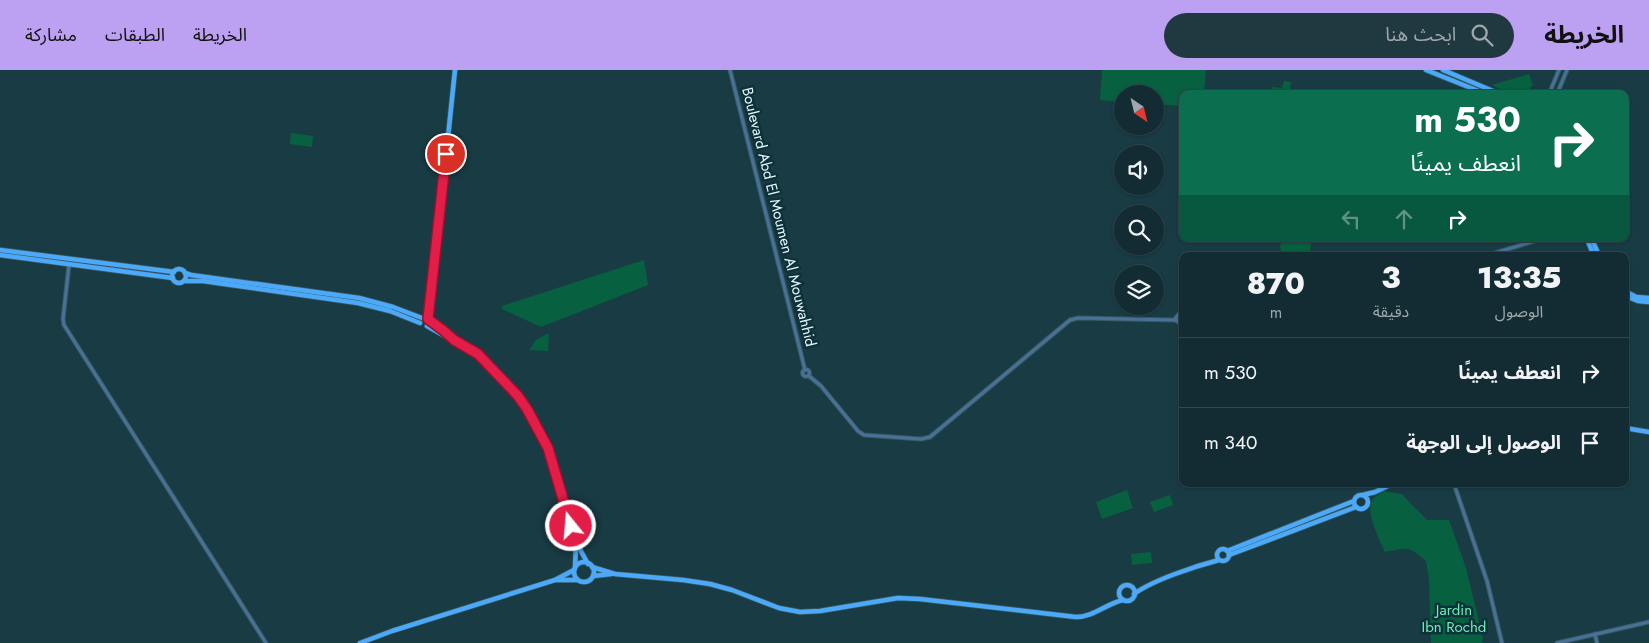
<!DOCTYPE html>
<html lang="ar">
<head>
<meta charset="utf-8">
<style>
  :root { --surface:#132c33; --page:#20383f; --text:#f1f3f6; --muted:#9da7ac; --line:#32484e; --accent:#bca0f2 }
  body { margin:0; font-family:Jost,"Noto Sans Arabic",sans-serif; background:var(--page); color:var(--text); direction:rtl; height:100vh; display:flex; flex-direction:column; font-size:19px; white-space:nowrap }
  * { box-sizing:border-box; margin:0 }
  p { font-size:16px; color:var(--muted) }
  .icon { flex:none; width:28px; height:28px; fill:none; stroke:currentColor; stroke-width:2; stroke-linecap:round; stroke-linejoin:round }
  .map { position:relative; flex:1; overflow:hidden; direction:ltr }
  .panel { position:absolute; left:1179px; top:182px; width:450px; height:235px; display:flex; flex-direction:column; background:var(--surface); border-radius:10px; box-shadow:0 1px 4px #0004,0 0 0 1px var(--line); direction:rtl }
  .panel>* { flex:none }
  .banner { position:absolute; left:1179px; top:20px; width:450px; height:152px; border-radius:10px; box-shadow:0 1px 4px #0004,0 0 0 1px var(--line); direction:rtl; background:#0b6e4f; color:#fff; overflow:hidden }
  .needle { width:32px; rotate:145deg }
  .tools { position:absolute; left:1114px; top:15px; display:grid; gap:10px }
  .tools a { display:grid; place-items:center; width:50px; height:50px; border-radius:50%; background:var(--surface); box-shadow:0 1px 4px #0004,0 0 0 1px var(--line); font-size:25px }
  .pin { position:absolute; display:grid; place-items:center; width:42px; height:42px; color:#fff; margin:-21px; border:2px solid #fff; border-radius:50%; box-shadow:0 1px 5px #0007 }
  .me { position:absolute; width:55px; margin:-28px; rotate:343deg; stroke-linejoin:round; filter:drop-shadow(0 0 4px #0008) }
  .turn { display:flex; align-items:center; gap:18px; height:105px; padding:0 25px; font-size:22px }
  .turn .icon { width:65px; height:65px; stroke-width:2.5 }
  .turn b { display:block; font-size:35px; line-height:42px }
  .lanes { display:flex; align-items:center; height:48px; padding:0 25px; background:#0003; justify-content:center; gap:25px; direction:ltr }
  .lanes .off { opacity:.35 }
  .eta { display:flex; justify-content:space-evenly; align-items:center; height:85px; text-align:center }
  .eta b { font-size:30px; font-weight:800; line-height:35px }
  ul { padding:0; list-style:none }
  li { display:flex; align-items:center; gap:15px; height:70px; padding:0 25px; border-top:1px solid var(--line) }
  li div { flex:1 }
  li b { display:block; font-size:19px }
  li em { font-style:normal }
  header { display:flex; align-items:center; gap:30px; box-sizing:border-box; height:70px; padding:0 25px; background:var(--accent); color:#111 }
  header strong { font-size:24px }
  nav { display:flex; gap:28px; margin-inline-start:auto; font-size:18px }
  .search { width:350px; height:45px; background:var(--page); display:flex; align-items:center; gap:12px; box-sizing:border-box; padding:0 18px; border-radius:28px; color:var(--muted); font-size:19px }
  .map>svg:first-child { display:block }
  .green { fill:#076140 }
  .lines { fill:none; stroke-linecap:round; stroke-linejoin:round }
  .minor-casing { stroke:#395962; stroke-width:5 }
  .major-casing { stroke:#395962; stroke-width:6 }
  .minor { stroke:#477197; stroke-width:3 }
  .major { stroke:#4ca9f8; stroke-width:4.5 }
  .route-casing { stroke:#92132f; stroke-width:12 }
  .route { stroke:#e11d48; stroke-width:9 }
  .labels { text-anchor:middle; stroke-width:5; stroke-linejoin:round; paint-order:stroke }
  .street-label { font-size:15px; fill:#e4f7fd; stroke:#0e313a }
  .park-label { font-size:15px; fill:#71eeb4; stroke:#0e313a }
</style>
</head>
<body>
<header>
<strong>الخريطة</strong>
<div class="search"><svg class="icon" aria-label="search" viewBox="0 0 24 24"><circle cx="10" cy="10" r="6"/><path d="M15 15l6 6"/></svg>ابحث هنا</div>
<nav><a>الخريطة</a><a>الطبقات</a><a>مشاركة</a></nav>
</header>
<div class="map">
<svg width="1649" height="573" viewBox="0 0 1649 573">
  <rect width="100%" height="100%" fill="#193b44"/>
  <!-- green -->
  <g class="green">
    <polygon points="1102,0 1206,0 1204,24 1182,24 1182,36 1155,34 1155,24 1122,24 1122,32 1100,30"/>
    <polygon points="1529,4 1533,15 1530,18 1531,24 1510,24 1492,15"/>
    <polygon points="1284,11 1291,12 1289,24 1271,24 1272,17 1282,18"/>
    <polygon points="291,63 313,66 312,77 290,74"/>
    <polygon points="1297,169 1312,169 1309,186 1282,186 1280,175 1282,173"/>
    <polygon points="644,190 648,215 541,257 502,239 502,236"/>
    <polygon points="547,264 549,264 548,281 529,280 536,270"/>
    <polygon points="1127,420 1133,438 1102,449 1096,432"/>
    <path d="M 1383,421 L 1402,424 C 1410,434 1419,441 1427,450 L 1449,450 L 1466,498 L 1483,568 L 1482,573 L 1431,573 L 1429,510 L 1426,491 C 1407,475 1408,478 1385,482 C 1380,470 1364,441 1373,429 C 1376,426 1380,423 1383,421 Z"/>
    <polygon points="1170,425 1173,435 1154,442 1150,432"/>
    <polygon points="1151,482 1152,493 1132,495 1131,484"/>
  </g>
  <g class="lines">
    <!-- minor casing -->
    <g class="minor-casing">
      <g id="minor">
        <polyline points="730,0 805,300"/>
        <polyline points="1549,24 1559,0"/>
        <polyline points="1557,24 1567,0"/>
        <polyline points="1485,186 1541,169"/>
        <polyline points="69,195 63,249 64,255 266,573"/>
        <polyline points="1175,249 1182,240"/>
        <polyline points="1175,250 1182,254"/>
        <circle cx="806" cy="303" r="3.5"/>
        <polyline points="809,306 821,316 858,361 864,365 921,369 930,367 1070,250 1078,248 1175,250 1182,247"/>
        <polyline points="1454,414 1487,511 1502,573"/>
        <polyline points="1595,564 1597,573"/>
        <polyline points="1557,573 1649,552"/>
      </g>
    </g>
    <!-- major casing -->
    <g class="major-casing">
      <g id="major">
        <polyline points="1426,0 1486,24"/>
        <polyline points="1443,0 1500,24"/>
        <polyline points="1587,169 1594,186"/>
        <polyline points="1592,169 1599,186"/>
        <polyline points="0,180 174,202"/>
        <polyline points="0,185 173,208"/>
        <circle cx="179" cy="206" r="7"/>
        <polyline points="185,203 191,205 359,228 393,237 422,248"/>
        <polyline points="184,211 203,211 358,233 390,241 420,253"/>
        <polyline points="1625,221 1636,227 1649,228"/>
        <polyline points="1625,226 1638,231 1649,232"/>
        <polyline points="429,249 455,0"/>
        <polyline points="429,250 449,266"/>
        <polyline points="427,256 478,285 518,326 527,339 548,378 577,474 588,494"/>
        <polyline points="1625,358 1649,362"/>
        <circle cx="1361" cy="432" r="7"/>
        <polyline points="1363,425 1375,422 1392,414"/>
        <circle cx="1223" cy="485" r="6"/>
        <polyline points="1227,481 1354,431"/>
        <polyline points="1229,485 1356,437"/>
        <circle cx="584" cy="502" r="10"/>
        <path d="M 592,497 L 615,504 L 683,510 L 710,514 L 732,520 L 779,538 L 800,542 L 820,541 L 898,528 L 920,529 L 1076,547 C 1093,547 1106,534 1123,530"/>
        <polyline points="575,498 576,475"/>
        <polyline points="593,506 611,504"/>
        <polyline points="556,510 577,510"/>
        <circle cx="1127" cy="523" r="8"/>
        <path d="M 1134,524 C 1153,510 1196,496 1219,490"/>
        <polyline points="360,573 392,561 555,510 574,500"/>
      </g>
    </g>
    <!-- minor -->
    <use href="#minor" class="minor"/>
    <!-- major -->
    <use href="#major" class="major"/>
  </g>
  <g class="lines">
    <!-- route casing -->
    <g class="route-casing">
      <polyline id="route" points="446,84 428,249 444,261 454,270 478,284 518,326 527,339 548,378 571,456"/>
    </g>
    <!-- route -->
    <use href="#route" class="route"/>
  </g>
  <g class="labels">
    <!-- street labels -->
    <g class="street-label">
      <text transform="translate(779 147) rotate(76)" y="5">Boulevard Abd El Moumen Al Mouwahhid</text>
    </g>
    <!-- park labels -->
    <g class="park-label">
      <text x="1454" y="545">Jardin<tspan x="1454" dy="17">Ibn Rochd</tspan></text>
    </g>
  </g>
</svg>
<div class="tools">
<a><svg class="needle" viewBox="-14 -14 28 28"><path d="M0-13l5 13h-10z" fill="#e53935"/><path d="M0 13l5-13h-10z" fill="#9da7ac"/></svg></a>
<a><svg class="icon" aria-label="sound" viewBox="0 0 24 24"><path d="M4 9h4l5-4v14l-5-4H4zM17 9q2 3 0 6"/></svg></a>
<a><svg class="icon" aria-label="search" viewBox="0 0 24 24"><circle cx="10" cy="10" r="6"/><path d="M15 15l6 6"/></svg></a>
<a><svg class="icon" aria-label="layers" viewBox="0 0 24 24"><path d="M12 4l9 5-9 5-9-5zM3 14l9 5 9-5"/></svg></a>
</div>
<div class="pin" style="left:446px;top:84px;background:#d93025"><svg class="icon" aria-label="arrive" viewBox="0 0 24 24"><path d="M6 21V4h12l-3 4 3 4H6"/></svg></div>
<svg class="me" style="left:571px;top:456px" viewBox="-20 -20 40 40"><circle r="17" fill="#e11d48" stroke="#fff" stroke-width="3"/><path d="M0-11L8 9 0 5-8 9z" fill="#fff"/></svg>
<div class="banner">
<div class="turn"><svg class="icon" aria-label="right" viewBox="0 0 24 24"><path d="M7 20v-9h11M14 6l5 5-5 5"/></svg><div><b>530 m</b>انعطف يمينًا</div></div>
<div class="lanes"><svg class="icon off" aria-label="left" viewBox="0 0 24 24"><path d="M17 20v-9H6M10 6l-5 5 5 5"/></svg><svg class="icon off" aria-label="ahead" viewBox="0 0 24 24"><path d="M12 20V5M6 11l6-6 6 6"/></svg><svg class="icon" aria-label="right" viewBox="0 0 24 24"><path d="M7 20v-9h11M14 6l5 5-5 5"/></svg></div>
</div>
<section class="panel">
<div class="eta">
<div><b>13:35</b><p>الوصول</p></div>
<div><b>3</b><p>دقيقة</p></div>
<div><b>870</b><p>m</p></div>
</div>
<ul>
<li><svg class="icon" aria-label="right" viewBox="0 0 24 24"><path d="M7 20v-9h11M14 6l5 5-5 5"/></svg><div><b>انعطف يمينًا</b></div><em>530 m</em></li>
<li><svg class="icon" aria-label="arrive" viewBox="0 0 24 24"><path d="M6 21V4h12l-3 4 3 4H6"/></svg><div><b>الوصول إلى الوجهة</b></div><em>340 m</em></li>
</ul>
</section>
</div>
</body>
</html>
